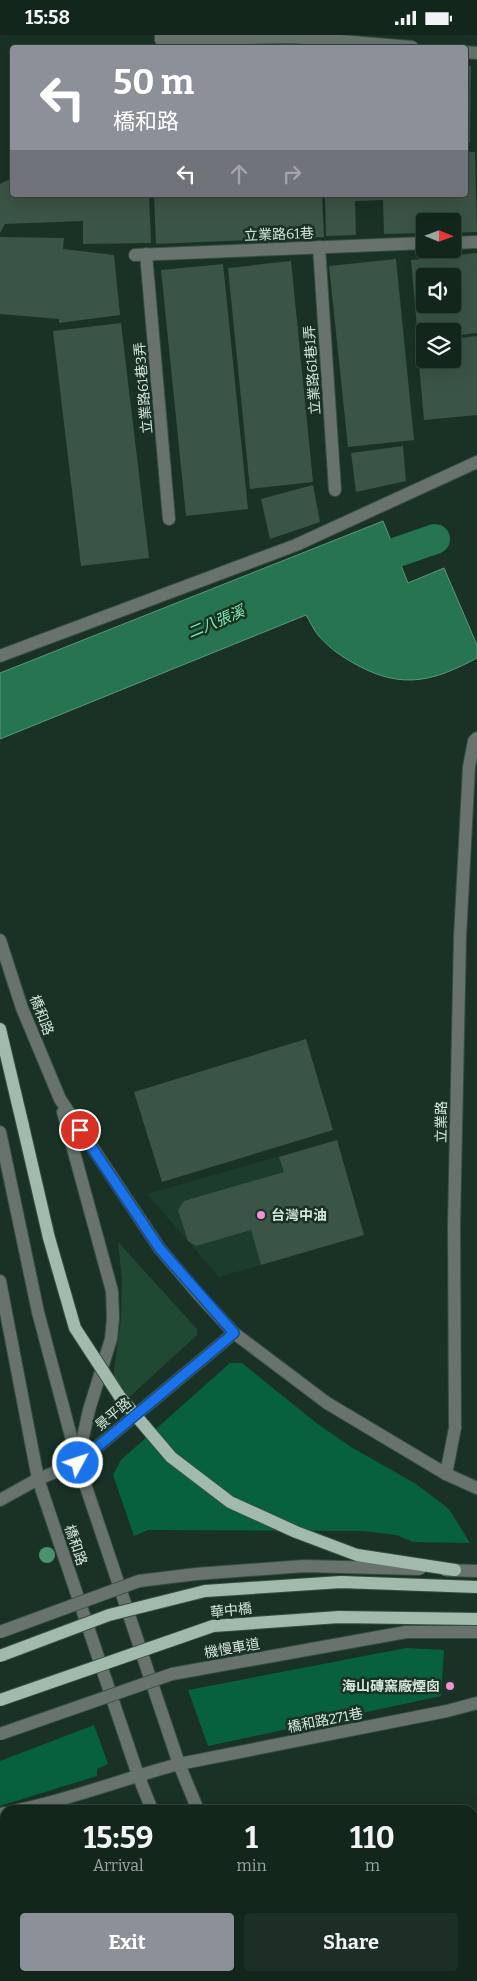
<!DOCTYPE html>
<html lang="en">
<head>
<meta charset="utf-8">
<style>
  :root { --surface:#13261c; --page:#1c2e25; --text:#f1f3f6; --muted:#9da5a3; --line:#32433b; --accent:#8c9099 }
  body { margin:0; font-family:Bitter,"Noto Sans TC",serif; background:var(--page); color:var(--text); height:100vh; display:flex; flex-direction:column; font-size:19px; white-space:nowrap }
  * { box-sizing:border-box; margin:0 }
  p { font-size:16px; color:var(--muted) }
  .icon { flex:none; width:28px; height:28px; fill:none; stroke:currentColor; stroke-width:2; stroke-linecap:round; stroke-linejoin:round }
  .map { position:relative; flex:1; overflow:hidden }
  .sheet { position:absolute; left:0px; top:1770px; width:478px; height:176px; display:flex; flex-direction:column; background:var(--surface); border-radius:15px 15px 0 0; box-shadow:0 5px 20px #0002,0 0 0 1px var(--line) }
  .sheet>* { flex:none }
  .guide { position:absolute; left:10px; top:10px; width:458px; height:152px; border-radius:5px; box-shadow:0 5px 20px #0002,0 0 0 1px var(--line); background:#8c9099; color:#fff; overflow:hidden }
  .needle { width:32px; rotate:91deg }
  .buttons { position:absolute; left:416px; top:178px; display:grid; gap:10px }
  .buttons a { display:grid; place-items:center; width:45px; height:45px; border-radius:5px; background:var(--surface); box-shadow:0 5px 20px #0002,0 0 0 1px var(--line); font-size:25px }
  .pin { position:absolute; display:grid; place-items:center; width:42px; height:42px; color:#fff; margin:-21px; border:2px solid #fff; border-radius:50%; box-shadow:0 1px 5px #0007 }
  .me { position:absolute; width:55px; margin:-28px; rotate:50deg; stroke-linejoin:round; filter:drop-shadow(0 0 4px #0008) }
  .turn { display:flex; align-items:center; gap:18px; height:105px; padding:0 20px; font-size:22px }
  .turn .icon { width:65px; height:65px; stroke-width:2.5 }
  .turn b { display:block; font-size:35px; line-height:42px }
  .lanes { display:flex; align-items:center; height:48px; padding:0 20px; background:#0003; justify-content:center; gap:25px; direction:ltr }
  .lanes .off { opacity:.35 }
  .eta { display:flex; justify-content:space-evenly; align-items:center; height:85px; text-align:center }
  .eta b { font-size:30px; font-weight:700; line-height:35px }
  .action { display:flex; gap:10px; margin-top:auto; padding:10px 20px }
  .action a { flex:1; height:58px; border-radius:5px; background:var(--accent); color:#fff; font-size:20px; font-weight:700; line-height:58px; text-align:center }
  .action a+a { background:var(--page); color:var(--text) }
  .status { display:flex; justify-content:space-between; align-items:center; height:35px; padding:0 25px; background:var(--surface); direction:ltr }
  .status svg { height:14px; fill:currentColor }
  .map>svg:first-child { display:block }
  .built { fill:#1c3c2c }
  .green { fill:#204934 }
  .forest { fill:#08613e }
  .water { fill:#277550; stroke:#5c977a }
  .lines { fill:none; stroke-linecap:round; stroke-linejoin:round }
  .canal { stroke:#277550; stroke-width:30 }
  .building { fill:#3a5445; fill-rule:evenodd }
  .minor-casing { stroke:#374f42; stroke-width:14 }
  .major-casing { stroke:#374f42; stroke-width:14 }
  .minor { stroke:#67736c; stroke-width:12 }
  .major { stroke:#a2baac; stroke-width:12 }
  .minor-bridge-casing { stroke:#374f42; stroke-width:14; stroke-linecap:butt }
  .major-bridge-casing { stroke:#374f42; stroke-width:14; stroke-linecap:butt }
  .minor-bridge { stroke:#67736c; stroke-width:12 }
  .major-bridge { stroke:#a2baac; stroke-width:12 }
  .tree { fill:#4d926e }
  .route-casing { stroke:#114b97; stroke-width:12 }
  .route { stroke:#1a73e8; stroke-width:9 }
  .poi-dot { fill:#f391d5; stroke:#193225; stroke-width:2 }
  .labels { text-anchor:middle; stroke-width:5; stroke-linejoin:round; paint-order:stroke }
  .street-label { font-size:14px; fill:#d7e6dd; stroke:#193225 }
  .poi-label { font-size:14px; font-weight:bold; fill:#d7e6dd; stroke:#193225; text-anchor:start }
  .water-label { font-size:15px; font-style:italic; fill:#81ebb4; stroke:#193225 }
</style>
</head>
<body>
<div class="status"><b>15:58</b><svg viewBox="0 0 49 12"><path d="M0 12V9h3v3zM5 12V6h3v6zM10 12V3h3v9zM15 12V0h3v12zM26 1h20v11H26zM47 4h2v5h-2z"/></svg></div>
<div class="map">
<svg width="477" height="1946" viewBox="0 0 477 1946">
  <rect width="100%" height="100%" fill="#193225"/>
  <!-- built -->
  <polygon class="built" points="337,1105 364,1200 219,1242 147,1159"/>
  <!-- green -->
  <polygon class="green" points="118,1207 197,1294 197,1300 113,1377 114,1335 121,1283 122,1244"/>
  <!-- forest -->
  <g class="forest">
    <polygon points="230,1328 242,1328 315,1387 351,1412 416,1449 449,1474 470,1508 413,1507 396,1500 364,1496 148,1495 134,1501 113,1440 121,1425"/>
    <polygon points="406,1613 444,1615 441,1661 208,1711 188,1655"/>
    <polygon points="94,1690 108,1729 97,1734 97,1741 0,1771 0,1726"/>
  </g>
  <!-- water -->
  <g class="water">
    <path d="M 383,486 L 408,548 L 444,533 L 477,610 L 477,623 C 434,646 403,655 357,630 C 342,622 329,613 318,600 C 313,594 310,586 306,580 L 0,704 L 0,638 Z"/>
    <polygon points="25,1941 71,1941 68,1946 21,1946"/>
  </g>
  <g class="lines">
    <!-- canal -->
    <polyline class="canal" points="357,531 435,504"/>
  </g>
  <!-- building -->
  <g class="building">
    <polygon points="465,30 471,31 470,108 465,108"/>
    <polygon points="465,117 475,117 477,197 452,198 452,186 425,186 425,198 384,199 383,165 355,166 356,200 326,201 325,160 465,160"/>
    <polygon points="12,143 12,160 149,160 151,208 83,209 83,186 5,189 0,198 0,149"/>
    <polygon points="154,160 322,160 324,202 156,209"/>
    <polygon points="0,202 64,203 63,214 114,220 120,280 59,288 59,284 0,279"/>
    <path d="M 477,218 L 477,298 L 452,301 L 452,296 L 425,296 L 425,303 L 418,304 L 411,225 ZM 425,241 L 452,241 L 452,269 L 425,269 Z"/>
    <polygon points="396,224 414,405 348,412 329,231"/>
    <polygon points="291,226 313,447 250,454 228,233"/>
    <polygon points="223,229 248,474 186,481 161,235"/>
    <polygon points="121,288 149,523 81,531 53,296"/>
    <polygon points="477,301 477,380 424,385 417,307 425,306 425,324 452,324 452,304"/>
    <polygon points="403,411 406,446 356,457 351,418"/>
    <polygon points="313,450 320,487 270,504 261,464"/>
    <polygon points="306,1004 333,1095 162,1147 134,1057"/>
    <polygon points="337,1105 364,1200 261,1230 251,1195 196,1211 188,1206 178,1175 184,1166 284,1137 279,1122"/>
    <circle cx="450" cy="1651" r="6"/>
  </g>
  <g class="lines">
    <!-- minor casing -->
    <g class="minor-casing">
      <g id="minor">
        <polyline points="161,0 161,5 292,2 412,12"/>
        <polyline points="465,17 477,18"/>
        <polyline points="452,208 477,207"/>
        <polyline points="319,212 335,455"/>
        <polyline points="146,219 169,484"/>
        <polyline points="135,220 425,208"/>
        <polyline points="0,621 296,510 477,427"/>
        <polyline points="0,905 22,973 60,1064 160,1214 200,1261 234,1298 327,1368 446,1439 477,1453"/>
        <polyline points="63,1077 112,1256 113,1283 111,1304 89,1375 78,1425"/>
        <polyline points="0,1097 38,1277 78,1428 179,1729 198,1775"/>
        <polyline points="0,1246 38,1444 138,1740 152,1775"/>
        <polyline points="446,1439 455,1393 454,1190 460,902 469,732 474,706 477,703"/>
        <polyline points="0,1465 38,1444 78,1428 234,1298"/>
        <path d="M 18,1775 C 73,1764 125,1743 179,1729 L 447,1676 L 477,1668"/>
        <polyline points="0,1779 5,1778"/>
        <polyline points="218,1941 220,1946"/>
        <polyline points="265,1941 267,1946"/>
      </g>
    </g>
    <!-- major casing -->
    <g class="major-casing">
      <polyline id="major" points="0,994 23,1091"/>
    </g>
    <!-- minor -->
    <use href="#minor" class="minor"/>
    <!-- major -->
    <use href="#major" class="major"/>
    <!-- minor-bridge casing -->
    <g class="minor-bridge-casing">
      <g id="minor-bridge">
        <polyline points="445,1535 477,1536"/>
        <polyline points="0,1597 139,1546 196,1539 304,1531 420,1534"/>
        <polyline points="0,1699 172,1639 406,1597 477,1597"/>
      </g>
    </g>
    <!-- major-bridge casing -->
    <g class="major-bridge-casing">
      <g id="major-bridge">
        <polyline points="23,1091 49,1203 75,1293 120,1362 171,1422 230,1467 296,1497 357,1520 455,1535"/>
        <polyline points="0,1621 109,1580 205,1556 341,1547 477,1552"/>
        <polyline points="0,1665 213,1591 339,1582 477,1584"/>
      </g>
    </g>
    <!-- minor-bridge -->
    <use href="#minor-bridge" class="minor-bridge"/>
    <!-- major-bridge -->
    <use href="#major-bridge" class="major-bridge"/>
  </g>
  <!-- trees -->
  <circle class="tree" cx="47" cy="1520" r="8"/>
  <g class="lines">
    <!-- route casing -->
    <g class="route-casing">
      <polyline id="route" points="78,1428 234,1298 160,1214 80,1095"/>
    </g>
    <!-- route -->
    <use href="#route" class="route"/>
  </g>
  <!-- markers -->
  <g class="poi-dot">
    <circle cx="261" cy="1180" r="5"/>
    <circle cx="450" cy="1651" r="5"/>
  </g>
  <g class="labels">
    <!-- street labels -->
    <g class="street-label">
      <text transform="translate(279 199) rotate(-2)" y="5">立業路61巷</text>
      <text transform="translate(312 335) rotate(-94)" y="5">立業路61巷1弄</text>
      <text transform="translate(143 353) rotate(-95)" y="5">立業路61巷3弄</text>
      <text transform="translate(42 980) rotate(69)" y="5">橋和路</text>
      <text transform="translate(441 1087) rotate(-89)" y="5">立業路</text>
      <text transform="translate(113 1379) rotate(-40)" y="5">景平路</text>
      <text transform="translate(76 1510) rotate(71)" y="5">橋和路</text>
      <text transform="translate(231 1575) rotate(-6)" y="5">華中橋</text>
      <text transform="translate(232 1613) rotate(-10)" y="5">機慢車道</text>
      <text transform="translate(325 1685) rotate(-11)" y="5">橋和路271巷</text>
    </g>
    <!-- poi labels -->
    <g class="poi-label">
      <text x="271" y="1185">台灣中油</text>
      <text x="440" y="1656" text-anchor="end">海山磚窯廠煙囪</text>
    </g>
    <!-- water labels -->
    <g class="water-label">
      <text transform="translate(216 587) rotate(-23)" y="5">二八張溪</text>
    </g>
  </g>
</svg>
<div class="buttons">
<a><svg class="needle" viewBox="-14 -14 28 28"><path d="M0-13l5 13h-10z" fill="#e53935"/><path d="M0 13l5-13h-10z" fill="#9da5a3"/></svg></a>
<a><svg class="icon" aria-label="sound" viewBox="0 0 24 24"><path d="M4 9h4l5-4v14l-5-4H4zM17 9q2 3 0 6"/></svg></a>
<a><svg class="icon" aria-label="layers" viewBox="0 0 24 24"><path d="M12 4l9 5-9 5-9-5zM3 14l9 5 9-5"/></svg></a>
</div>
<div class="pin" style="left:80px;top:1095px;background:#d93025"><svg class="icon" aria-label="arrive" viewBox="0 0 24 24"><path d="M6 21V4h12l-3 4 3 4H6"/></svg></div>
<svg class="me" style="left:78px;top:1428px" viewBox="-20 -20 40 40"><circle r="17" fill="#1a73e8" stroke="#fff" stroke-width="3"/><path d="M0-11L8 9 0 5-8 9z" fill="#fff"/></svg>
<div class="guide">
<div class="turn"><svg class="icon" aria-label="left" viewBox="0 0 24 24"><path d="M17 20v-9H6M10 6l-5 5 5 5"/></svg><div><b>50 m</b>橋和路</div></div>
<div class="lanes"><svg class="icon" aria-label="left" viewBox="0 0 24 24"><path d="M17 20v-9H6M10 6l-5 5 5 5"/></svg><svg class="icon off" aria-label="ahead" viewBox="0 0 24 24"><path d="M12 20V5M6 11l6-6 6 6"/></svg><svg class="icon off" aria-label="right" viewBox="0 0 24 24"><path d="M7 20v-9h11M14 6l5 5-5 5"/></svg></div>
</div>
<section class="sheet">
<div class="eta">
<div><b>15:59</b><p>Arrival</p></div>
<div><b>1</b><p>min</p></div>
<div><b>110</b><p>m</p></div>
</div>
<div class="action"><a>Exit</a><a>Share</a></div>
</section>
</div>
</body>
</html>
